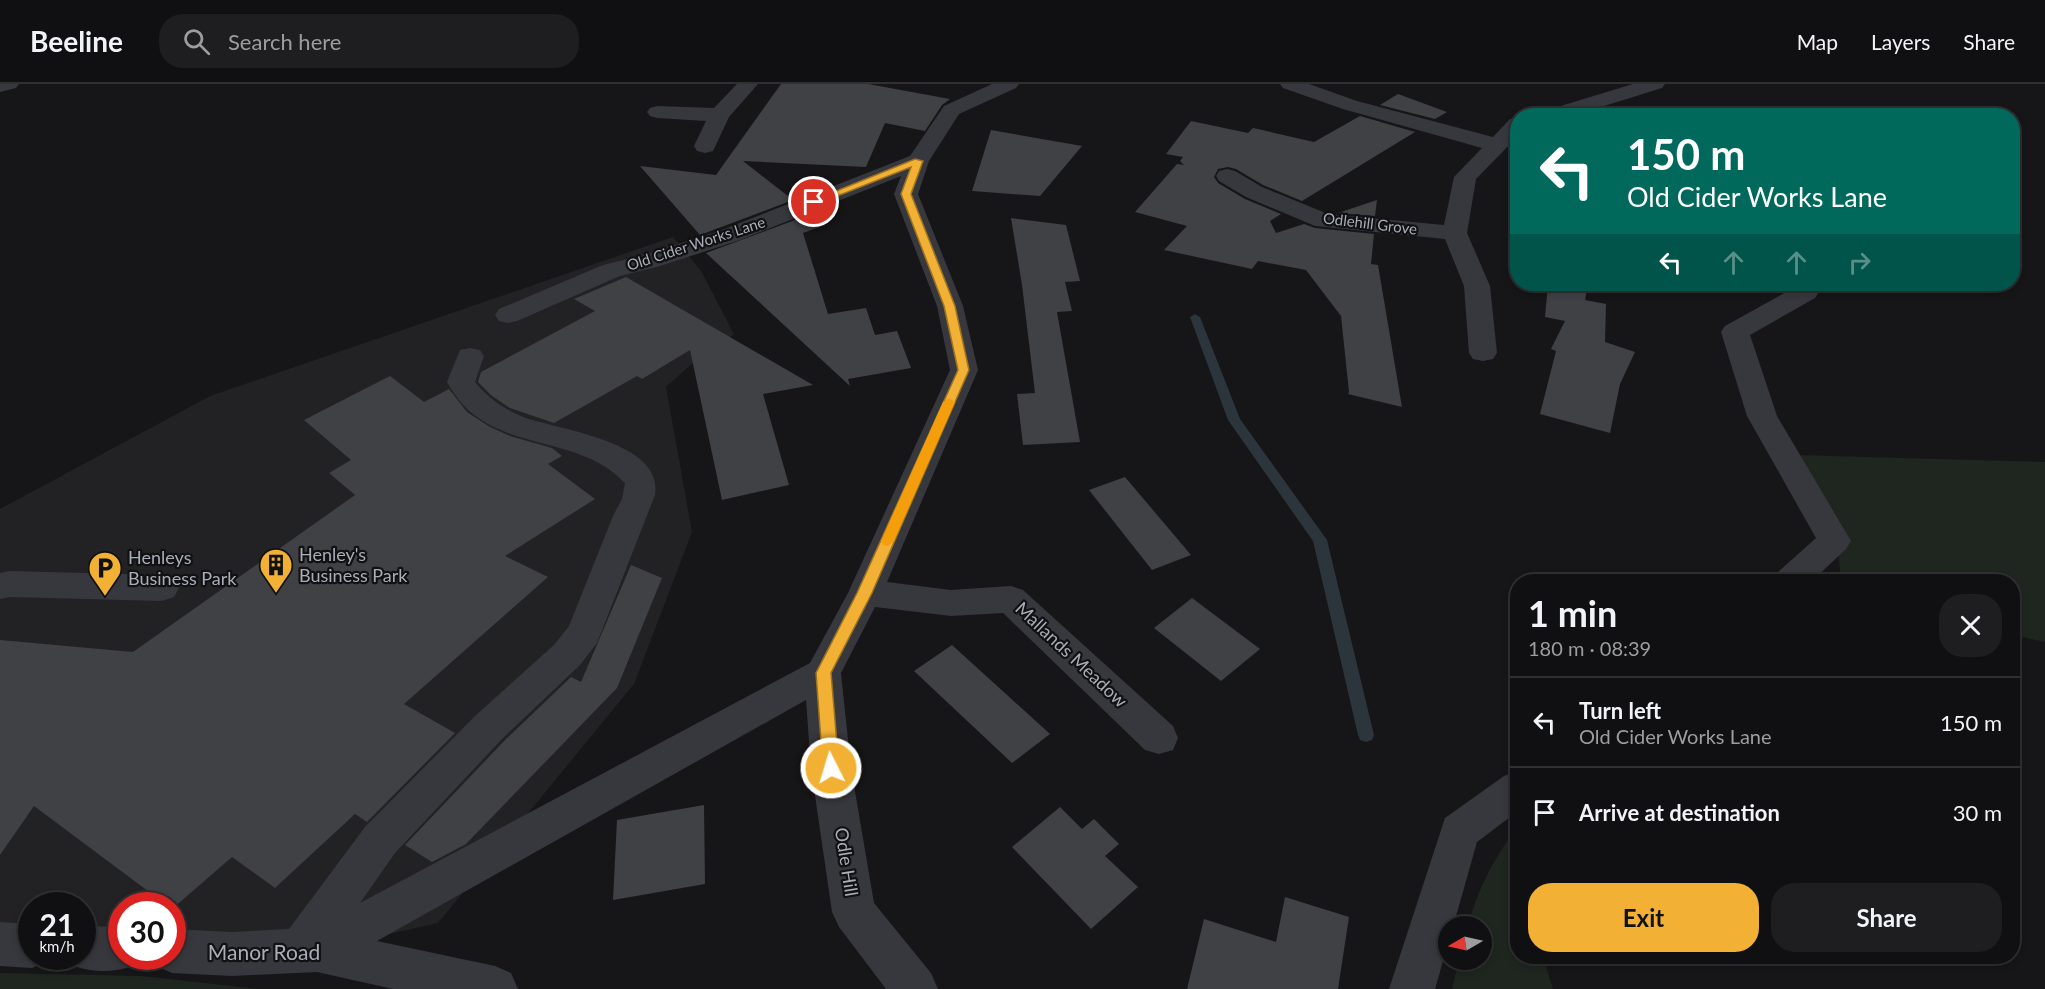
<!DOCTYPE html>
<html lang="en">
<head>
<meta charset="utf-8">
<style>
  :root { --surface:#101012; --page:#1e1e20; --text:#f1f3f6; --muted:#9c9d9f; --line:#303032; --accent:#f2b134 }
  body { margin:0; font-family:Lato,sans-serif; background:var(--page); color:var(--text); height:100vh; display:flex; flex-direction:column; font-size:22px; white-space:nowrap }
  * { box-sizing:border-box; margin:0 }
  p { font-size:20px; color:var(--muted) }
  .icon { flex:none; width:33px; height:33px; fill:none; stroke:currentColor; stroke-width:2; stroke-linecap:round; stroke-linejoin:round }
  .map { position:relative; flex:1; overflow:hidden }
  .sheet { position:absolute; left:1510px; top:490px; width:510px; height:390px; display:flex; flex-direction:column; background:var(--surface); border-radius:24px; box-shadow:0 3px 9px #0003,0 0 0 2px var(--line) }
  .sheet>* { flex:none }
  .banner { position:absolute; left:1510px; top:24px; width:510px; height:183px; border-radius:24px; box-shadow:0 3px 9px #0003,0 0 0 2px var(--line); background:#00695c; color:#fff; overflow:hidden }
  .needle { width:39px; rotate:261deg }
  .fabs { position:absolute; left:1438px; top:832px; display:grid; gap:12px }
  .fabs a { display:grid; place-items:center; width:54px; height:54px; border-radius:50%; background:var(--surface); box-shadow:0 3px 9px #0003,0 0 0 2px var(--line); font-size:30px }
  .speed { position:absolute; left:18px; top:808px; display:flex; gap:12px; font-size:30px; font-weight:700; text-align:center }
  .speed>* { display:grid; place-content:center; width:78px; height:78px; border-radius:50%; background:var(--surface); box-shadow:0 3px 9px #0003,0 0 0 2px var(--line); line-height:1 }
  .speed small { font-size:15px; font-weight:400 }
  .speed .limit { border:9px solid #d22; background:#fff; color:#111 }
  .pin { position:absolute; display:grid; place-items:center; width:51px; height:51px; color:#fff; margin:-26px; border:3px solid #fff; border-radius:50%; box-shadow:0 2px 6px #0007 }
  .me { position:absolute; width:66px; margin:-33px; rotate:355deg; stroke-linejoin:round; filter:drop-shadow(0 0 4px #0008) }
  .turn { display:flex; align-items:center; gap:21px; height:126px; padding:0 18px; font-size:27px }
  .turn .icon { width:78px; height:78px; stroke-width:2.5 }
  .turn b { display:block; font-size:42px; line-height:51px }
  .lanes { display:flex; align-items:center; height:57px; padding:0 18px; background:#0003; justify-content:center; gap:30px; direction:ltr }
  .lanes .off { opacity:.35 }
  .round { display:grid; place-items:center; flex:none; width:63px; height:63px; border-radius:24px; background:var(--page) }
  .overview { display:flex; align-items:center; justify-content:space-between; height:102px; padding:0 18px }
  h1 { font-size:36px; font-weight:700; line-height:45px }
  .cta { display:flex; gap:12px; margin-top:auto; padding:12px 18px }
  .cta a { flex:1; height:69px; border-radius:24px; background:var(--accent); color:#111; font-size:24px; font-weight:700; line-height:69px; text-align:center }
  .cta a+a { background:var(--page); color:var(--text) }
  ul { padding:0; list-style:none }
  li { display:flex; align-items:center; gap:18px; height:90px; padding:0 18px; border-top:2px solid var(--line) }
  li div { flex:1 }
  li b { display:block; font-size:22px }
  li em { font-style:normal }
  header { display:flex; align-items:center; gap:36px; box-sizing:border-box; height:84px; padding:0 30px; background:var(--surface); border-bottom:2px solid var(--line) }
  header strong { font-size:28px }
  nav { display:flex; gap:33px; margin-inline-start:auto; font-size:21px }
  .search { width:420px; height:54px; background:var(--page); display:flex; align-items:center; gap:15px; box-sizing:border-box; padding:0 21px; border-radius:24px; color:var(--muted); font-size:22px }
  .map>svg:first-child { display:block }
  .built { fill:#222225 }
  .green { fill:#1e261f }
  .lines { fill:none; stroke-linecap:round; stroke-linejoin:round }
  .stream { fill:#2c353c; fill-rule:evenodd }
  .building { fill:#404145 }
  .minor { fill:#37383d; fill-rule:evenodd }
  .route { fill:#f2b134; stroke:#9d7322; stroke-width:1.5 }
  .slow { fill:#f59e0b }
  .labels { text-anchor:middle; stroke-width:4.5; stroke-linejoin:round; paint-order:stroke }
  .far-street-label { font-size:15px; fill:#a8adb8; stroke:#111113 }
  .poi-label { font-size:18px; fill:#a8adb8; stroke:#111113; text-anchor:start }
  .street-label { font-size:18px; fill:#a8adb8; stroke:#111113 }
  .near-street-label { font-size:21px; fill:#a8adb8; stroke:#111113 }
</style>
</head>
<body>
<header>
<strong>Beeline</strong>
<div class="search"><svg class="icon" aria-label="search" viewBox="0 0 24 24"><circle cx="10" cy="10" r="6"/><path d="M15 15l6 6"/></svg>Search here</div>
<nav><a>Map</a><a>Layers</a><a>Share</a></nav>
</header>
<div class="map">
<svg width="2045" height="905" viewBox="0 0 2045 905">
  <rect width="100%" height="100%" fill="#161618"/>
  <!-- built -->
  <polygon class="built" points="673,153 701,187 734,250 693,279 666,303 692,448 634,600 438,839 317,866 173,867 172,822 122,822 121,865 83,864 82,822 32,822 31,862 0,860 0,425 210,312"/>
  <!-- green -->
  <g class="green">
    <polygon points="1796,371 2045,378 2045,558 2013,551 2013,498 1837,498 1840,487 1838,466"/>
    <path d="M 1518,743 L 1518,873 L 1543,873 L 1553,905 L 1452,905 L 1459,876 L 1482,876 L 1482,843 L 1468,843 C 1477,806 1494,773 1518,743 Z"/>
    <polygon points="0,889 141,892 259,905 0,905"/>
  </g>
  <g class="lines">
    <!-- stream -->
    <polygon class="stream" points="1195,230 1200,233 1240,335 1327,456 1374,651 1372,656 1366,658 1360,656 1358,651 1313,457 1228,336 1190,233"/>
  </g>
  <!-- building -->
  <g class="building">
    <polygon points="781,0 868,0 950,15 942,21 925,47 885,39 866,83 743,77 793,116 700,151 640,82 716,91"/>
    <polygon points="1398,10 1447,28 1435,35 1380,21"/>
    <polygon points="1360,32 1415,48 1302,117 1263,101 1236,85 1228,83 1218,85 1214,93 1218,99 1245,115 1281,130 1270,137 1276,149 1304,140 1315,144 1374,150 1371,180 1378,181 1402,323 1348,310 1349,308 1341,232 1306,186 1258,177 1252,185 1164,166 1187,142 1135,128 1177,80 1184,81 1180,77 1183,73 1166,70 1191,37 1248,49 1253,44 1314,58"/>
    <polygon points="991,46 1082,62 1040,112 972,107"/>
    <polygon points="1377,116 1375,132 1338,129"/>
    <polygon points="811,130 825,141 803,149 828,230 866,224 875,251 897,247 911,284 848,295 850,302 706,169"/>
    <polygon points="1011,134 1066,141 1080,197 1065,198 1072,227 1057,228 1080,358 1023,361 1017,310 1035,309 1022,201"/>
    <polygon points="626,193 813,301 763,310 789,401 722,416 690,266 642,295 637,292 554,339 510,324 492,312 478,298 481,288 595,227 574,215"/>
    <polygon points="1548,200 1588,200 1585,216 1606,220 1605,258 1635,268 1620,300 1610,349 1540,330 1556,267 1551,265 1565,237 1545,233"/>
    <polygon points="390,292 424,318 449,305 467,328 490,343 510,352 552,364 562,372 548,380 595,415 505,472 548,493 404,620 455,649 367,738 355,730 275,804 232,773 172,825 172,822 168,822 34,722 0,771 0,556 133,568 355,411 329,389 351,376 304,336"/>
    <polygon points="1125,393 1191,471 1152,486 1089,406"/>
    <polygon points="631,481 662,494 617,604 466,760 432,778 405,761 505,656 571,593 581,598"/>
    <polygon points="1192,514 1260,565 1221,597 1154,544"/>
    <polygon points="952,561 1050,650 1012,679 914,587"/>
    <polygon points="704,721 705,800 613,816 617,736"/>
    <polygon points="1060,723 1082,745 1094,735 1119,760 1105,772 1138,803 1091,845 1012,763"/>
    <polygon points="1285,813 1349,833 1338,905 1187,905 1204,835 1276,858"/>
  </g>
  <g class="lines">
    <!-- minor -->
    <g class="minor">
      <polygon points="0,0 19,0 16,4 0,8"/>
      <polygon points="737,0 758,0 729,33 713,67 705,69 697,67 694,62 706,37 657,34 650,32 647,28 650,24 657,22 714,24"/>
      <path d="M 992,0 L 1019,0 L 1016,4 L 959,30 L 929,77 L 918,110 L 963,222 L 978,286 L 887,498 L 951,506 L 1011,502 L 1023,506 L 1173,642 L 1178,654 L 1173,666 L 1159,670 L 1145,666 L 1003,529 L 951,532 L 875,523 L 841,589 L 851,684 L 874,819 L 931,889 L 938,905 L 886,905 L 839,843 L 832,828 L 811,684 L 806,616 L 377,857 L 495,882 L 511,889 L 518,905 L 393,905 L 317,888 L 232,892 L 172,889 L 156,882 L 152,873 L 172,873 L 172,845 L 232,848 L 289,845 L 365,743 L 475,632 L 554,561 L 569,542 L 613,432 L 622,415 L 625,399 C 584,355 519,366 473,330 C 462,322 454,310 447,298 L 460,266 L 470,264 L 480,266 L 484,272 L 475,298 C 488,314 504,325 523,333 C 558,346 664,357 655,411 L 597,559 L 580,581 L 503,654 L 395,769 L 360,819 L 810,579 L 848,509 L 950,286 L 937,222 L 894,110 L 901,92 L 740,156 L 660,182 L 620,192 L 517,237 L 508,239 L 499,237 L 495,231 L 499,225 L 603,181 L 644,171 L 722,146 L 910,72 L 944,22 Z"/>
      <polygon points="1280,0 1309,0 1357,17 1493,53 1510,35 1518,34 1518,52 1476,95 1467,149 1490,202 1497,269 1493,275 1483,277 1473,275 1469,269 1464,202 1445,155 1315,142 1246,113 1219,97 1216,92 1219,87 1227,85 1235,87 1262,103 1328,130 1444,141 1454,93 1482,64 1343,25 1283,4"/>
      <polygon points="1633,0 1665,0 1662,4 1572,32 1538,32 1541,28"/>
      <polygon points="1806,200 1815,202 1819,208 1815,214 1750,251 1777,332 1851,457 1846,465 1811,498 1772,498 1777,489 1816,454 1747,332 1721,248 1725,242 1797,202"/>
      <polygon points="10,487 162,491 174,495 179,504 174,513 162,517 10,513 0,515 0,489"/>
      <polygon points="1518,686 1518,727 1477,758 1453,843 1449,843 1449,856 1435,905 1389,905 1445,734 1504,692"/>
      <polygon points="0,838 32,840 32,873 50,873 48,877 32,884 0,882"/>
      <path d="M 82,842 L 122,843 L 122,873 L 141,873 L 138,880 C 115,890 89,889 66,879 L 64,873 L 82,873 Z"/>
    </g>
  </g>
  <!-- route -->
  <polygon class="route" points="915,75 923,77 911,110 955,222 969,286 872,509 831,589 839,684 837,689 831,691 826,689 823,684 816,589 857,509 958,286 944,222 901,110 911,83 817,120 809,118"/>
  <!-- slow -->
  <polygon class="slow" points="949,314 955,318 894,457 888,462 883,461 881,457 943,318"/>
  <!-- icons -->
  <defs>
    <g id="building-pin" transform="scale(1.725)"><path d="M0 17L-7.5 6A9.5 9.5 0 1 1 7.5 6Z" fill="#f2b134" stroke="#111113"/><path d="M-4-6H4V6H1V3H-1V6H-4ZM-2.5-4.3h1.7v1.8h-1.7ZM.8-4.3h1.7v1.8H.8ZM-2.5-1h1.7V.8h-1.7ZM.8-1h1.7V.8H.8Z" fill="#111"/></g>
    <g id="parking-pin" transform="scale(1.725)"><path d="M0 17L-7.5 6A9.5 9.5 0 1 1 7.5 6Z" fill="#f2b134" stroke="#111113"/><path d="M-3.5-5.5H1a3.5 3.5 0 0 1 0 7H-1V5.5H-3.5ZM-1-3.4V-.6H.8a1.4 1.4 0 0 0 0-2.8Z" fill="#111"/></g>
  </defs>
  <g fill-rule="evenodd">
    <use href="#building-pin" x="276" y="481"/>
    <use href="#parking-pin" x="105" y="484"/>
  </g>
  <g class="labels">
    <!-- far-street labels -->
    <g class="far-street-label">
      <text transform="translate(1370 140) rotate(7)" y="5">Odlehill Grove</text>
      <text transform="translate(696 160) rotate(-18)" y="5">Old Cider Works Lane</text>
    </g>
    <!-- poi labels -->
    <g class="poi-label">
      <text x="299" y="477">Henley's<tspan x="299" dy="21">Business Park</tspan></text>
      <text x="128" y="480">Henleys<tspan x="128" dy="21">Business Park</tspan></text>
    </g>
    <!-- street labels -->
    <g class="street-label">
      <text transform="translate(1071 571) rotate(43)" y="6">Mallands Meadow</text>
      <text transform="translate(846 778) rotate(81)" y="6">Odle Hill</text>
    </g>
    <!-- near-street labels -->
    <g class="near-street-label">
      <text x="264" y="876">Manor Road</text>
    </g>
  </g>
</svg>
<div class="fabs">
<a><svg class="needle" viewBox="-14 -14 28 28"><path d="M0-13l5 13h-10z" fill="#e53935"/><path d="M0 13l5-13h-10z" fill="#9c9d9f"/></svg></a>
</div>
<div class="speed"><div>21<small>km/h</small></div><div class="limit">30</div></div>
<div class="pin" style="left:814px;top:118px;background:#d93025"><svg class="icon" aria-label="arrive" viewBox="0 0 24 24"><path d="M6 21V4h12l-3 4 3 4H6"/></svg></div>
<svg class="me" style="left:831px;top:684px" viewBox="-20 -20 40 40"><circle r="17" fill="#f2b134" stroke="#fff" stroke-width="3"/><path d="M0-11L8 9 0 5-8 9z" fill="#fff"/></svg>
<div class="banner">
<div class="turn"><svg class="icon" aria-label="left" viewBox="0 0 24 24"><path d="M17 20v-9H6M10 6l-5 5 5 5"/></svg><div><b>150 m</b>Old Cider Works Lane</div></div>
<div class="lanes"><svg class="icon" aria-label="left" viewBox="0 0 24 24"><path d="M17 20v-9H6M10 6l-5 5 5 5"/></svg><svg class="icon off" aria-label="ahead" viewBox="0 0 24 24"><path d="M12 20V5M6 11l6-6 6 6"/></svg><svg class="icon off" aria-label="ahead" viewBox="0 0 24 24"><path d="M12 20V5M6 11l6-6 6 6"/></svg><svg class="icon off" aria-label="right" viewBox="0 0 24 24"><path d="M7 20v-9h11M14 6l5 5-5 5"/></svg></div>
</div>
<section class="sheet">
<div class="overview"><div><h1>1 min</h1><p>180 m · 08:39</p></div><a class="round"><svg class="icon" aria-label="close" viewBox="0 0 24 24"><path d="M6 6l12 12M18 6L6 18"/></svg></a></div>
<ul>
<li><svg class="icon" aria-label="left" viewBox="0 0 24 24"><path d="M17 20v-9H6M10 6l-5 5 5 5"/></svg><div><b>Turn left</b><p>Old Cider Works Lane</p></div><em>150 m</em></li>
<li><svg class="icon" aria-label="arrive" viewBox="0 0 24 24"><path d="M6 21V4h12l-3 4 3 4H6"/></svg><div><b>Arrive at destination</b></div><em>30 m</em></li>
</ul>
<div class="cta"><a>Exit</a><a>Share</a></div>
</section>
</div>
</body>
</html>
